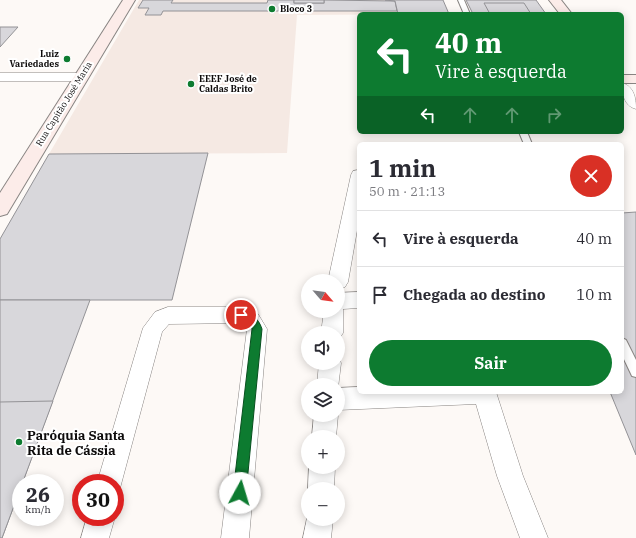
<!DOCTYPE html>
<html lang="pt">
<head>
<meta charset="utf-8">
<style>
  :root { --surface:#fff; --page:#f7f7f7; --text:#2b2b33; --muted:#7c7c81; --line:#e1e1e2; --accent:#0d7b30 }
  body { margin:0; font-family:"IBM Plex Serif",serif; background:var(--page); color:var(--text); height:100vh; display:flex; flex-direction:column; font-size:15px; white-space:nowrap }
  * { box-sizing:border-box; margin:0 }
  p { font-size:13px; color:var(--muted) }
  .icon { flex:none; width:22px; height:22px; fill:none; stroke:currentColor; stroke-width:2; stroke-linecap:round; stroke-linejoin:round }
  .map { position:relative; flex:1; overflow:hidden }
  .details { position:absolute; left:357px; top:142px; width:267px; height:252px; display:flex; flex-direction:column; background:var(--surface); border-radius:6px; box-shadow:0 2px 10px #0003 }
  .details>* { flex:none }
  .top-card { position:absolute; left:357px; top:12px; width:267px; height:122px; border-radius:6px; box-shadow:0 2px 10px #0003; background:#0d7b30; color:#fff; overflow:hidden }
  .needle { width:26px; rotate:118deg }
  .tools { position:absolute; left:301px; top:274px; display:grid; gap:8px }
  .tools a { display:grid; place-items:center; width:44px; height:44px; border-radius:50%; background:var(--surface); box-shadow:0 2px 10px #0003; font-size:20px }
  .speed { position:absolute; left:12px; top:474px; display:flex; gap:8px; font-size:20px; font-weight:700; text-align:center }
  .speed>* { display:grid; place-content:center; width:52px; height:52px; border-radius:50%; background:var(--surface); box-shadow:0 2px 10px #0003; line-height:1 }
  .speed small { font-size:10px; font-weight:400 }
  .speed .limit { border:6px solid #d22; background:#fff; color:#111 }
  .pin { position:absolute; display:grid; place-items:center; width:34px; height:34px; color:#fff; margin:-17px; border:2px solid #fff; border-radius:50%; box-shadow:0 1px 4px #0007 }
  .me { position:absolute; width:44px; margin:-22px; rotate:6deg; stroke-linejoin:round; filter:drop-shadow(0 0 3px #0008) }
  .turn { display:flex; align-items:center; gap:14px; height:84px; padding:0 12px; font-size:18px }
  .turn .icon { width:52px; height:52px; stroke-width:2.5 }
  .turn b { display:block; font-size:28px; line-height:34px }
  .lanes { display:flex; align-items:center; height:38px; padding:0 12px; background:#0003; justify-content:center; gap:20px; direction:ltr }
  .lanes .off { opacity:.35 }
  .round { display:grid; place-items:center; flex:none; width:42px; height:42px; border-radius:21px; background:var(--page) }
  .headline { display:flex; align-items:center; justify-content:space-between; height:68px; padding:0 12px }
  h1 { font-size:24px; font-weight:700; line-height:30px }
  .action { display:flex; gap:8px; margin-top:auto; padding:8px 12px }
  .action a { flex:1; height:46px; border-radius:24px; background:var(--accent); color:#fff; font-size:16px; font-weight:700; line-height:46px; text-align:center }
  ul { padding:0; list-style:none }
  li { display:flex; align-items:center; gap:12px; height:56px; padding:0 12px; border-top:1px solid var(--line) }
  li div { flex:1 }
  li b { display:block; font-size:15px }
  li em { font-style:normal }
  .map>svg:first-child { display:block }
  .built { fill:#f5e9e3 }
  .building { fill:#d8d7db; stroke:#939296 }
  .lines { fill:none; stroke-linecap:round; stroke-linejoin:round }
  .lane-casing { stroke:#888482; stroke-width:2 }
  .street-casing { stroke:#888482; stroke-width:1 }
  .secondary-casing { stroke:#888482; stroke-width:2 }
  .lane { fill:#fff; fill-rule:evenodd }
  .street { fill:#fff; fill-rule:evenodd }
  .secondary { fill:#fcece9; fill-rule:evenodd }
  .route { fill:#0d7b30; stroke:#08501f }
  .poi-dot { fill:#0d7b30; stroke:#fff; stroke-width:1.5 }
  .labels { text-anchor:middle; stroke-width:4; stroke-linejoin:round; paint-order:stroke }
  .far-poi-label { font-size:9px; font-weight:bold; fill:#0d0b0b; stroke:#fff; text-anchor:start }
  .far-street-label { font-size:9px; fill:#0d0b0b; stroke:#fff }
  .near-poi-label { font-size:13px; font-weight:bold; fill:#0d0b0b; stroke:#fff; text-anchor:start }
</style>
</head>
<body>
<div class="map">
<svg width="636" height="538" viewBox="0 0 636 538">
  <rect width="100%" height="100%" fill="#fdf9f6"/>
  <!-- built -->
  <polygon class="built" points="139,0 443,0 449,14 297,15 287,153 49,154"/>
  <!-- building -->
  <g class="building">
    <polygon points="143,0 173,0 171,3 267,3 268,0 294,0 294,3 324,3 324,0 395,1 397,11 163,11 161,15 145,15 149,8 138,8"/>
    <rect x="294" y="0" width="30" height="3"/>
    <polygon points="385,0 443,0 449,14 398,14 395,1"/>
    <polygon points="466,0 536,0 546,14 473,14"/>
    <polygon points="484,3 524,3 531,14 490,14"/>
    <polygon points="0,27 18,27 0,47"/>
    <polygon points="208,153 172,300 0,300 0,239 49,154"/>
    <polygon points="636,212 636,455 610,392 622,392 622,213"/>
    <polygon points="0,300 90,300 2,538 0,538"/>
    <polygon points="53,401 2,538 0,538 0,402"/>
  </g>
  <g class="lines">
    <!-- lane casing -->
    <g class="lane-casing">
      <g id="lane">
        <polygon points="458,0 464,0 470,14 464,14"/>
        <polygon points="519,132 527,132 532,144 524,144"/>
        <polygon points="622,338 626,340 636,360 636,377 632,376 622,355"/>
      </g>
    </g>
    <!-- street casing -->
    <g class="street-casing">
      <g id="street">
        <polygon points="0,73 81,73 87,77 81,81 0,81"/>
        <path d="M 622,83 C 634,86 636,98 636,109 C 624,106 622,94 622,83 Z"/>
        <polygon points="359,170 359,219 348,282 345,287 338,289 338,281 328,281 351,175 353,171"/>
        <polygon points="359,292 359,308 343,309 343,333 339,339 338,340 338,333 321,333 324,311 338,311 338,293"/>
        <polygon points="168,307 241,307 258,314 267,329 249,538 221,538 247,329 240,323 169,324 162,332 119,492 115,494 115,483 97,483 143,328 155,312"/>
        <polygon points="338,357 341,363 338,388 338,385 317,385 319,363 338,363"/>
        <polygon points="359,387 359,392 496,392 523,476 548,538 520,538 497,476 476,404 338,410 338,388"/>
        <polygon points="314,415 338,415 336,437 312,437"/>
        <polygon points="309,467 335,467 334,489 308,489"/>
        <polygon points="308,513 308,519 333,519 331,538 303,538"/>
        <polygon points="87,517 115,517 109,538 81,538"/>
      </g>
    </g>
    <!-- secondary casing -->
    <g class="secondary-casing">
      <g id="secondary">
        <polygon points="123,0 135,0 7,214 0,216 0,193"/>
        <polygon points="549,0 561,0 572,14 560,14"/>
        <rect x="622" y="75" width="14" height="8"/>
      </g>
    </g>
    <!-- lane -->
    <use href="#lane" class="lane"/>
    <!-- street -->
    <use href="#street" class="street"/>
    <!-- secondary -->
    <use href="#secondary" class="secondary"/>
  </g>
  <!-- route -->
  <path class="route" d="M 241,311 C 252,315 258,317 262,329 L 246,493 L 244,498 L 240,500 L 235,498 L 233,493 L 252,329 C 250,321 244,320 238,318 L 236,315 L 238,312 Z"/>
  <!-- markers -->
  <g class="poi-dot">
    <circle cx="272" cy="9" r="4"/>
    <circle cx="67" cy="59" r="4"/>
    <circle cx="191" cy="84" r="4"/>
    <circle cx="19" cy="442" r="4"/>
  </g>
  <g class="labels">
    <!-- far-poi labels -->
    <g class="far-poi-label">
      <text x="280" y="12">Bloco 3</text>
      <text x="59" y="57" text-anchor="end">Luiz<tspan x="59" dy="10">Variedades</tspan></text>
      <text x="199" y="82">EEEF José de<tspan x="199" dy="10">Caldas Brito</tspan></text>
    </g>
    <!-- far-street labels -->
    <g class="far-street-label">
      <text transform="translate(64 104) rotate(-58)" y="3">Rua Capitão José Maria</text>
    </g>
    <!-- near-poi labels -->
    <g class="near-poi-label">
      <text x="27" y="440">Paróquia Santa<tspan x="27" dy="15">Rita de Cássia</tspan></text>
    </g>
  </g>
</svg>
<div class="tools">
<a><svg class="needle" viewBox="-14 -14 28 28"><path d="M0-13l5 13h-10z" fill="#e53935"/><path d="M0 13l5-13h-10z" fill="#7c7c81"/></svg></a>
<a><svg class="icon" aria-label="sound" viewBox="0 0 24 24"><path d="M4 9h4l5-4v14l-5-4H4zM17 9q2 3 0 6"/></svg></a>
<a><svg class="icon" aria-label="layers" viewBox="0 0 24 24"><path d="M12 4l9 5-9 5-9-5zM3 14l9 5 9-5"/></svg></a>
<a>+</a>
<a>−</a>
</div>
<div class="speed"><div>26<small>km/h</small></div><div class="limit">30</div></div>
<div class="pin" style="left:241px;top:315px;background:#d93025"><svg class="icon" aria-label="arrive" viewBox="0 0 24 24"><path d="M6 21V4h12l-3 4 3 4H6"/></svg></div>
<svg class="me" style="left:240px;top:493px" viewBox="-20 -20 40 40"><circle r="19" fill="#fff"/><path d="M0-13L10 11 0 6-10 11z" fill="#0d7b30"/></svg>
<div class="top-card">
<div class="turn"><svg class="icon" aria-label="left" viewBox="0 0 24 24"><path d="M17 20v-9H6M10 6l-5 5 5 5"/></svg><div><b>40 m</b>Vire à esquerda</div></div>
<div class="lanes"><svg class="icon" aria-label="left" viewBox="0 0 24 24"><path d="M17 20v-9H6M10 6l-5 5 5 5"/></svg><svg class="icon off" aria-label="ahead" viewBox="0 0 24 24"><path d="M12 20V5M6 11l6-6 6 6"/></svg><svg class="icon off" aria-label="ahead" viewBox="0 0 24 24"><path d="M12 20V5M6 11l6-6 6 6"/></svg><svg class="icon off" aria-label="right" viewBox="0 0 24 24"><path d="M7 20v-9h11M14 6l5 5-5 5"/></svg></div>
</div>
<section class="details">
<div class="headline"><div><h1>1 min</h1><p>50 m · 21:13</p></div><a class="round" style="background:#d93025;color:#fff"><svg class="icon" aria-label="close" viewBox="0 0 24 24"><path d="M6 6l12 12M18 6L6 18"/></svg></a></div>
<ul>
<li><svg class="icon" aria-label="left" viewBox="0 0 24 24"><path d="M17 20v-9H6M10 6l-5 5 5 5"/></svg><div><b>Vire à esquerda</b></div><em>40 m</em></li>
<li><svg class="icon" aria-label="arrive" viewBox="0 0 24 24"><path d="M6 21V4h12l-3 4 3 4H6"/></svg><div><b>Chegada ao destino</b></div><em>10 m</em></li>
</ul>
<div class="action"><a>Sair</a></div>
</section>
</div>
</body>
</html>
